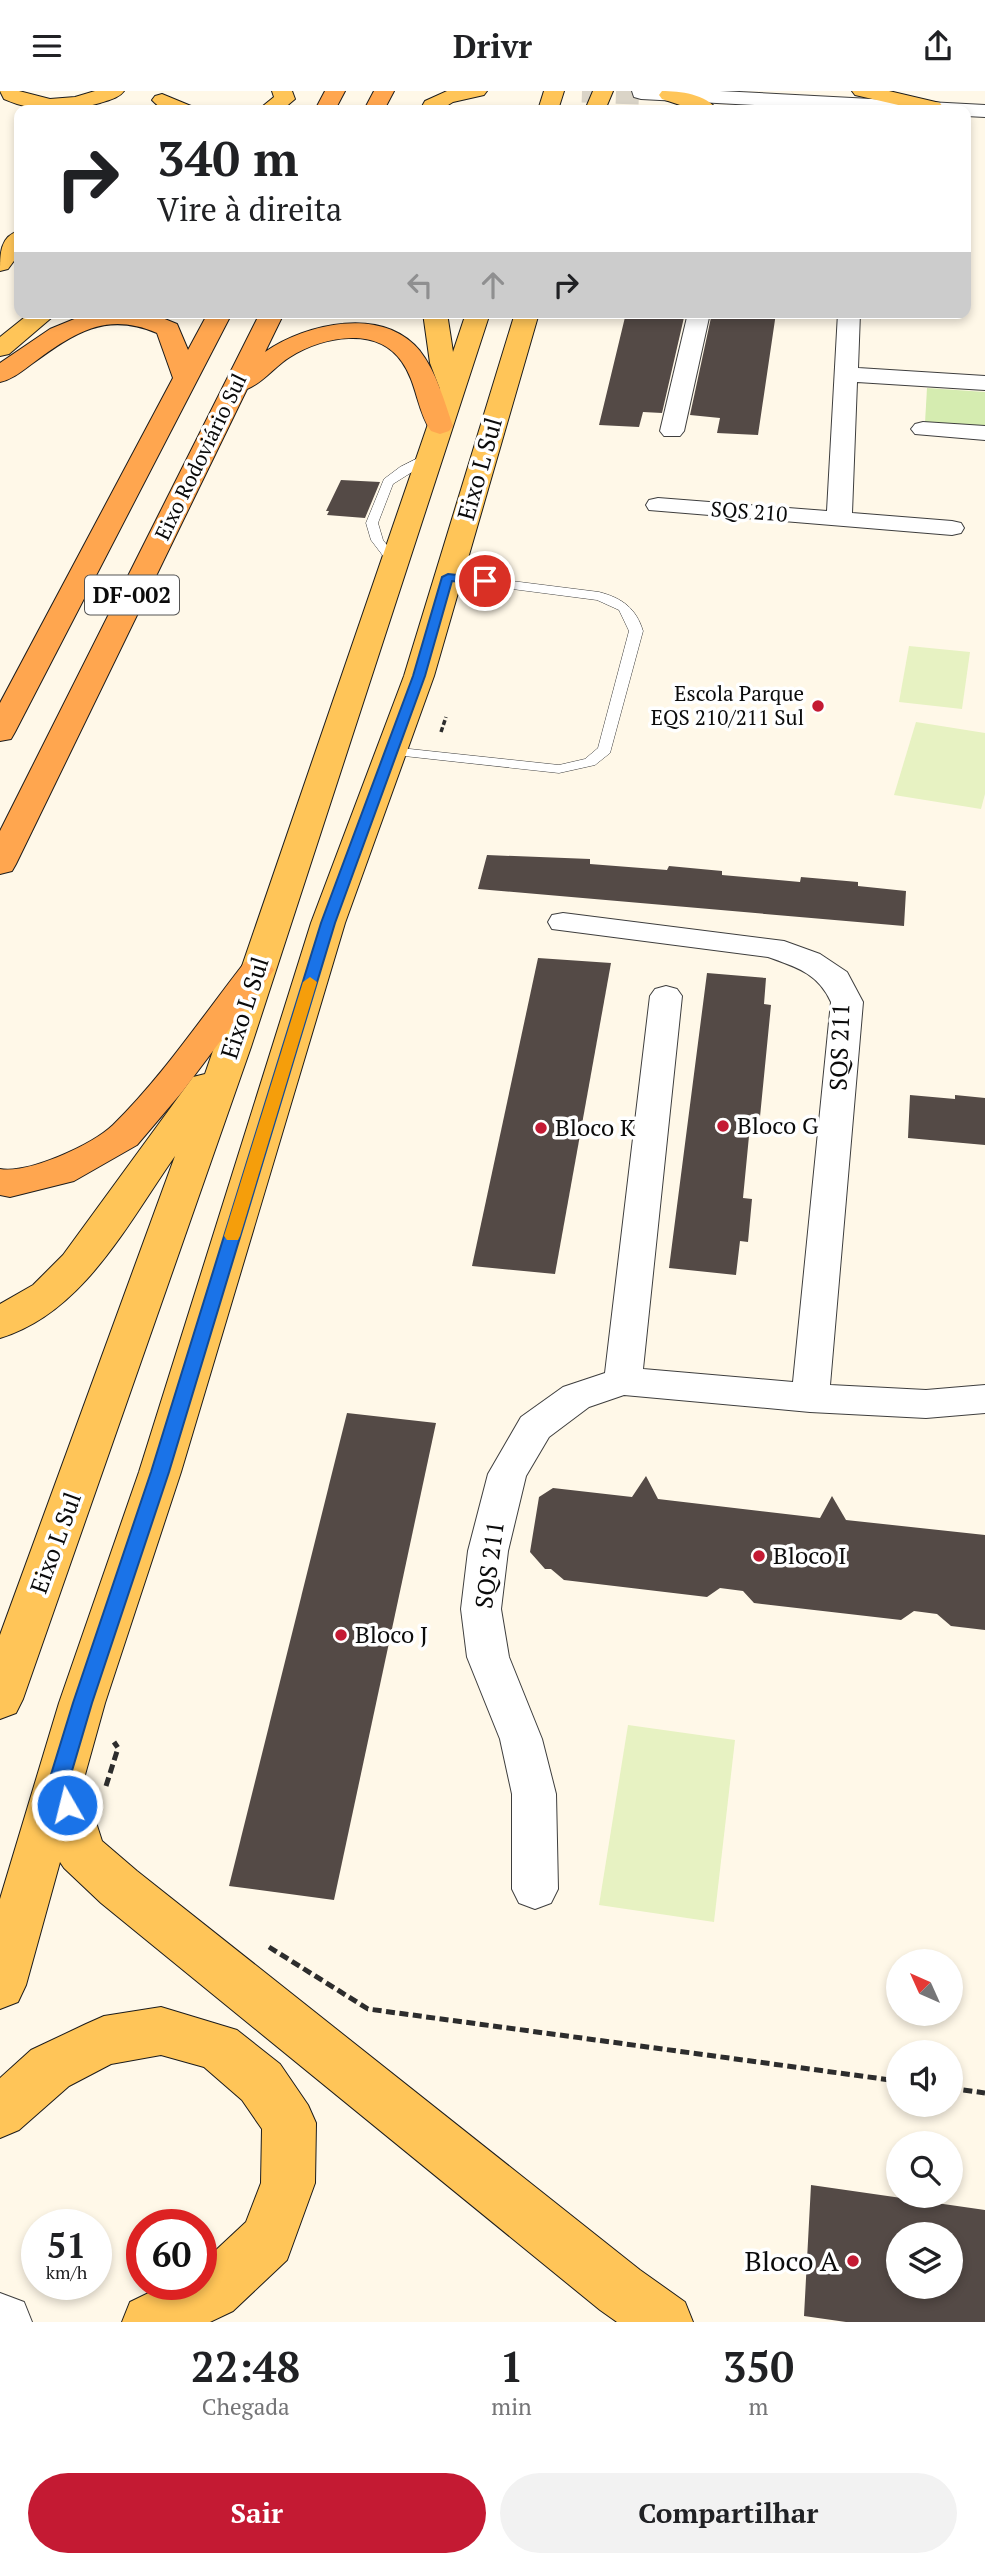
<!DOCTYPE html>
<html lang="pt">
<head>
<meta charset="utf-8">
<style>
  :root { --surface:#fff; --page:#f2f2f2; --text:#202124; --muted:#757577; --accent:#c41a33 }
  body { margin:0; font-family:"PT Serif",serif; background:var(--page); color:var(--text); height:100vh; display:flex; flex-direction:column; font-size:26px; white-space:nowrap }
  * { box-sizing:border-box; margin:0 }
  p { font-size:23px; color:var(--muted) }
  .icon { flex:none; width:38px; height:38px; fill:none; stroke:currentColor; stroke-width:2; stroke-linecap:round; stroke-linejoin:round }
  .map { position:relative; height:2231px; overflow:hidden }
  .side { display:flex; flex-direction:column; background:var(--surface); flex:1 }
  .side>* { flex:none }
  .guide { position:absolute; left:14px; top:14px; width:957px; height:214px; border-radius:14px; box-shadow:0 4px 10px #0003; background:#fff; color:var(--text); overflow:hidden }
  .needle { width:46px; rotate:315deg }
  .buttons { position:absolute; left:886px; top:1858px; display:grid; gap:14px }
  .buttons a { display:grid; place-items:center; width:77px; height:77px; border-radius:50%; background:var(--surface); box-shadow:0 4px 10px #0003; font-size:35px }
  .speed { position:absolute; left:21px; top:2118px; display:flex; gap:14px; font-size:35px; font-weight:700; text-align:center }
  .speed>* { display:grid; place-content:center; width:91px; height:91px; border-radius:50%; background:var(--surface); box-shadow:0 4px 10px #0003; line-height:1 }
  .speed small { font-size:18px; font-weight:400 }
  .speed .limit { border:10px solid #d22; background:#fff; color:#111 }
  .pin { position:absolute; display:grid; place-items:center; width:60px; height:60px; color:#fff; margin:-30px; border:4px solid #fff; border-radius:50%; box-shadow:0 2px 7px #0007 }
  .me { position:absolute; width:77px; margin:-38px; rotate:352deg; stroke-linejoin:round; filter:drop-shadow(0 0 5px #0008) }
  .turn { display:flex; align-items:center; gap:24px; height:147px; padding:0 28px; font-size:32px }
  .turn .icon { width:91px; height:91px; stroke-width:2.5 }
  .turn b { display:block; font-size:49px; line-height:60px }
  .lanes { display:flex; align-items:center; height:66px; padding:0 28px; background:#0003; justify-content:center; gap:35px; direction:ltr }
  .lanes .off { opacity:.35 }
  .eta { display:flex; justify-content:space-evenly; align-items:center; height:119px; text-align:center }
  .eta b { font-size:42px; font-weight:600; line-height:49px }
  .cta { display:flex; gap:14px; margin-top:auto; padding:14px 28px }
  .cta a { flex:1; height:80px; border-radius:42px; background:var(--accent); color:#fff; font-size:28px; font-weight:600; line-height:80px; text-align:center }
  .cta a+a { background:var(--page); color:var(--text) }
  header { display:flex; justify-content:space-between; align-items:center; height:91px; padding:0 28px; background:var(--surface); font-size:32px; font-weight:600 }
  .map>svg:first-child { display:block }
  .green { fill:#d5ecb0 }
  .pitch { fill:#e7f2c2 }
  .building { fill:#544a46; fill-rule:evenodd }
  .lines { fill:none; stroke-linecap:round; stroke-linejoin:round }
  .tertiary-tunnel { stroke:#dad4c7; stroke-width:23; stroke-dasharray:23 11; stroke-linecap:butt }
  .service-casing { stroke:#3e3e3e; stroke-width:1 }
  .minor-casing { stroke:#3e3e3e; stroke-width:2 }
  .tertiary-casing { stroke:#3e3e3e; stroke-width:2 }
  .primary-casing { stroke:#1c1c1c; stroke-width:2 }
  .trunk-casing { stroke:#1c1c1c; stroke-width:2 }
  .path-far1 { stroke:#2d2d2d; stroke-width:3.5; stroke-dasharray:5 2.5; stroke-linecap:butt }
  .path { stroke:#2d2d2d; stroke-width:5; stroke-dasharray:9 4.5; stroke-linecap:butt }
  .service { fill:#fff; fill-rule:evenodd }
  .minor { fill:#fff; fill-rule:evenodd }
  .tertiary { fill:#fff; fill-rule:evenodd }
  .primary { fill:#ffc558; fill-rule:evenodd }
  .trunk { fill:#ffa64f; fill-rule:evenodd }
  .route { fill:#1a73e8; stroke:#114b97; stroke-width:2 }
  .slow { fill:#f59e0b }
  .poi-dot { fill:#c41a33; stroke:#fff; stroke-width:2.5 }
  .labels { text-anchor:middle; stroke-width:7; stroke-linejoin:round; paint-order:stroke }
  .far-street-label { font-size:21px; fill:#0b0b0b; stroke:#fff }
  .far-poi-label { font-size:21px; fill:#0b0b0b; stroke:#fff; text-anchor:end }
  .shield { fill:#fff; stroke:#545454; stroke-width:2 }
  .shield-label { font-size:23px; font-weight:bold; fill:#0b0b0b }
  .street-label { font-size:24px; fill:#0b0b0b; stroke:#fff }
  .poi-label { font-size:24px; fill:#0b0b0b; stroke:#fff; text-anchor:start }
  .near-poi-label { font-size:28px; fill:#0b0b0b; stroke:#fff; text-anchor:end }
</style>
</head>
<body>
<header><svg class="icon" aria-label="menu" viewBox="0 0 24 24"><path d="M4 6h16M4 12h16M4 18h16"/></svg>Drivr<svg class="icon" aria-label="share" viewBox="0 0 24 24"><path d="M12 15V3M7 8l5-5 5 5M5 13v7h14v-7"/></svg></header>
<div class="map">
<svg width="985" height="2231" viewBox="0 0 985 2231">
  <rect width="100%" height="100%" fill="#fff8e8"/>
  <!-- green -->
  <polygon class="green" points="927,297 985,301 985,336 925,332"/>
  <!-- pitch -->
  <g class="pitch">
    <polygon points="909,555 970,561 962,618 899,611"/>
    <polygon points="916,631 985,642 985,703 981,718 894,704"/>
    <polygon points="628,1634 735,1649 714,1831 599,1814"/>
  </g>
  <!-- building -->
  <g class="building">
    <polygon points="626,222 685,222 662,322 643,321 639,336 599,334"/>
    <polygon points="712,222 776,222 758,344 717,342 720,327 690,324"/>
    <polygon points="341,389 380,391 365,427 327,424 329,420 326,420"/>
    <polygon points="487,764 590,768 590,773 667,779 669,775 722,780 722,784 800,791 801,786 858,791 858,795 906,800 904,835 478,798"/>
    <polygon points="538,867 611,872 555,1183 472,1175"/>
    <polygon points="707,882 766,887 764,913 771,914 758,1046 749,1045 743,1107 752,1108 748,1151 740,1150 736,1184 669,1177"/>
    <polygon points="910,1004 955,1008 955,1004 985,1007 985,1054 908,1047"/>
    <polygon points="347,1322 436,1332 334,1809 229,1795"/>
    <polygon points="646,1385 658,1408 820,1427 832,1405 846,1429 985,1444 985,1539 951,1535 937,1523 914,1520 901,1529 754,1512 743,1500 720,1497 707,1506 564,1489 551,1478 545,1478 530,1461 539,1406 553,1397 632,1406"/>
    <path d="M 811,2094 L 985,2119 L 985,2231 L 846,2231 L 804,2225 ZM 898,2144 L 950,2144 L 950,2196 L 898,2196 Z"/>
  </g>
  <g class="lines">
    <!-- tertiary-tunnel -->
    <polyline class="tertiary-tunnel" points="582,0 641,2"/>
    <!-- service casing -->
    <g class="service-casing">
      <g id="service">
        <polygon points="426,363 436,366 393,393 378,432 383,449 400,471 398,474 390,474 371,449 366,432 384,388 400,376"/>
        <path d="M 448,482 L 599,501 C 622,507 636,517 643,540 L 610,662 L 595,674 L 559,682 L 386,663 L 384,660 L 391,656 L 559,674 L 585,668 L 598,657 L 629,540 L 619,519 L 597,509 L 443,489 L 442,486 Z"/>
      </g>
    </g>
    <!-- minor casing -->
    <g class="minor-casing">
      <g id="minor">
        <polygon points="688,222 710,222 684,340 680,345 664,345 660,340"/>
        <polygon points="838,222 860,222 858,277 985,285 985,299 857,291 852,422 952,430 961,432 964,437 961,442 952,444 649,419 646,414 649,409 658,407 827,420"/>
        <polygon points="923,331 985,335 985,349 915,343 911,338 915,333"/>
        <path d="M 563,822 L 784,850 L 820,863 L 847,881 L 863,911 L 830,1294 L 926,1299 L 985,1294 L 985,1322 L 926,1327 L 810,1321 L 624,1304 L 589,1316 L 549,1346 L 526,1385 L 508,1460 L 501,1518 L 509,1566 L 542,1648 L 556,1703 L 558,1798 L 551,1812 L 535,1818 L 519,1812 L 512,1798 L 512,1703 L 500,1648 L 467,1566 L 461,1518 L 468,1460 L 488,1383 L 521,1326 L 563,1296 L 605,1282 L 650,905 L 655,898 L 666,895 L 677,898 L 682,905 L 643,1278 L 793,1291 L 831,911 C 818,882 796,876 768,866 L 552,838 L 548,831 L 552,824 Z"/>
      </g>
    </g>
    <!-- tertiary casing -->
    <g class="tertiary-casing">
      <g id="tertiary">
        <polygon points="632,0 720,0 985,14 985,26 966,25 966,19 853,19 641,8 634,6"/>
        <polygon points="0,2202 24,2211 32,2231 0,2231"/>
      </g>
    </g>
    <!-- primary casing -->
    <g class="primary-casing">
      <g id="primary">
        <path d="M 0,0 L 19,0 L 50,8 L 75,6 L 95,0 L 124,0 C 119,7 109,9 100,12 C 67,22 36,22 4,8 Z"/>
        <polygon points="272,0 292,0 295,8 282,19 258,19 274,6"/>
        <polygon points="447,0 487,0 484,4 453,11 440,19 420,19 425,10"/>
        <polygon points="544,0 564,0 558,19 538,19"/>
        <polygon points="593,0 613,0 605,19 585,19"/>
        <path d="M 662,0 C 680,0 706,3 717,19 L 695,19 L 662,8 L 659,4 Z"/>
        <polygon points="852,0 889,0 940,12 943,16 941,19 920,19 855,4"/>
        <path d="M 162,3 L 191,15 L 194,19 C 179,20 163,22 152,9 L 155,5 Z"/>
        <path d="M 19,140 L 19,163 L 8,178 L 0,180 C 0,163 0,145 19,140 Z"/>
        <polygon points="30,222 57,222 9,263 0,265 0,246"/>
        <path d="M 423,222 L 447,222 L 453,261 L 466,222 L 490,222 L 251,956 L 23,1608 L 16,1622 L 0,1628 L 0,1544 L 175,1065 C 128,1132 83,1222 0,1247 L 0,1213 L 33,1194 L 63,1164 L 193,986 L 205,983 L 440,298 L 430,272 Z"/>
        <polygon points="515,222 539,222 434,585 345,832 181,1381 105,1612 83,1691 102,1750 137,1780 640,2179 685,2211 693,2231 617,2231 600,2219 101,1812 64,1777 60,1771 26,1894 18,1911 0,1918 0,1808 59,1612 139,1381 311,832 404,585"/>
        <polygon points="161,1916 237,1939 280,1973 308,2014 316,2032 315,2092 287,2169 233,2220 210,2231 122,2231 130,2211 167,2193 201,2193 201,2173 246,2131 261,2092 262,2038 242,2009 204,1976 161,1964 111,1973 69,1995 19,2039 0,2047 0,1987 31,1959 86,1933 104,1925"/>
      </g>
    </g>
    <!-- trunk casing -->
    <g class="trunk-casing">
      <g id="trunk">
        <polygon points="325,0 345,0 335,19 315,19"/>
        <polygon points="374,0 394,0 384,19 364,19"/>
        <path d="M 89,222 L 150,222 L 177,233 L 188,259 L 208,222 L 232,222 L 15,641 L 11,648 L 0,650 L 0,612 L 173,287 L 157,242 C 106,220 74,242 33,272 C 22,280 13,288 0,291 L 0,272 L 50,238 Z"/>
        <path d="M 260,222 L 284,222 L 265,261 C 307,232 383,215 420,260 C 437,282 444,310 453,335 L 449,340 L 440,343 L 431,340 C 417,320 417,292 402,271 C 377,234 322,246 290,266 C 275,275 263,292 247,298 L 16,773 L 12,780 L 0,783 L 0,740 Z"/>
        <path d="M 257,868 L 269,871 L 274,879 L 182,1001 L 137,1054 L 74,1090 L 10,1106 L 0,1104 L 0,1078 C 28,1083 92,1054 113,1034 C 162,986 202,926 245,871 Z"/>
      </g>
    </g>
    <!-- path-far1 -->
    <polyline class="path-far1" points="441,641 446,626"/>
    <!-- path -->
    <g class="path">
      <polyline points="106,1695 118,1657 114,1651"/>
      <polyline points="269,1856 368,1918 898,1990"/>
      <polyline points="950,1997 985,2002"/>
    </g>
    <!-- service -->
    <use href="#service" class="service"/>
    <!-- minor -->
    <use href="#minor" class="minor"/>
    <!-- tertiary -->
    <use href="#tertiary" class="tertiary"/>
    <!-- primary -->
    <use href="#primary" class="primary"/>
    <!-- trunk -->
    <use href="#trunk" class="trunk"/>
  </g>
  <!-- route -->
  <polygon class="route" points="448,483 485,487 491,490 485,494 452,490 425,585 335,832 169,1381 92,1612 69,1690 77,1714 74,1721 67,1723 60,1721 49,1690 73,1612 151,1381 321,832 413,585 442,486"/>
  <!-- slow -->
  <polygon class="slow" points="310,886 317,891 240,1145 238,1149 227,1149 224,1145 303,891"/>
  <!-- markers -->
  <g class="poi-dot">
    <circle cx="818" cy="615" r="7"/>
    <circle cx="723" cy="1035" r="7"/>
    <circle cx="541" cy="1037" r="7"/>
    <circle cx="759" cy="1465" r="7"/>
    <circle cx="341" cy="1544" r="7"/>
    <circle cx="853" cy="2170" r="7"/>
  </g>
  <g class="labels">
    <!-- far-street labels -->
    <g class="far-street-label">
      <text transform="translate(201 366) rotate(-64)" y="7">Eixo Rodoviário Sul</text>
      <text transform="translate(749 421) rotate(4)" y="7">SQS 210</text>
    </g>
    <!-- far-poi labels -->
    <g class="far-poi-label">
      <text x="804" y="610">Escola Parque<tspan x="804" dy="24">EQS 210/211 Sul</tspan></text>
    </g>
    <!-- shield labels -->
    <rect class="shield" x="85" y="484.5" width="94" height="39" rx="5"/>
    <g class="shield-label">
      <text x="132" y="512">DF-002</text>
    </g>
    <!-- street labels -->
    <g class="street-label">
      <text transform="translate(480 378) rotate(-74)" y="8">Eixo L Sul</text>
      <text transform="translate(245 917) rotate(-72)" y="8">Eixo L Sul</text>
      <text transform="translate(840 956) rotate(-88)" y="8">SQS 211</text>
      <text transform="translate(56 1452) rotate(-70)" y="8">Eixo L Sul</text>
      <text transform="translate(490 1474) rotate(-82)" y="8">SQS 211</text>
    </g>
    <!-- poi labels -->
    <g class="poi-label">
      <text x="737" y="1043">Bloco G</text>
      <text x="555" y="1045">Bloco K</text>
      <text x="773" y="1473">Bloco I</text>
      <text x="355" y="1552">Bloco J</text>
    </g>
    <!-- near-poi labels -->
    <g class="near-poi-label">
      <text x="839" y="2180">Bloco A</text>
    </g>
  </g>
</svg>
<div class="buttons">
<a><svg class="needle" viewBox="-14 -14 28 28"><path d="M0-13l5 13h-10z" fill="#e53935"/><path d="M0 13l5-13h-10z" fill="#757577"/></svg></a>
<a><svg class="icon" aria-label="sound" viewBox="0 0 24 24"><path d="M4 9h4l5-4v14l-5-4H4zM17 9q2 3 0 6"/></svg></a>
<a><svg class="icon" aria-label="search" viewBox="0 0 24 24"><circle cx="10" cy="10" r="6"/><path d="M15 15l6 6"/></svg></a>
<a><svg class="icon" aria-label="layers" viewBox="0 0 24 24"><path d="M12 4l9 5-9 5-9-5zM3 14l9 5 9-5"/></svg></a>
</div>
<div class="speed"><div>51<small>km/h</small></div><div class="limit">60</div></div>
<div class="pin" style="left:485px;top:490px;background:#d93025"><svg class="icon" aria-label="arrive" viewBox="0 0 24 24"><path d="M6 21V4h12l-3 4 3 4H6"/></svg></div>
<svg class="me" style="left:67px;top:1714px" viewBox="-20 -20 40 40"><circle r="17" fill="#1a73e8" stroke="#fff" stroke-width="3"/><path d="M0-11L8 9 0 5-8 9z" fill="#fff"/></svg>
<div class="guide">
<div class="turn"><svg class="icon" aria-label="right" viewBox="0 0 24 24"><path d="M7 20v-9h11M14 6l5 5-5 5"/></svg><div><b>340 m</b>Vire à direita</div></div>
<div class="lanes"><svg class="icon off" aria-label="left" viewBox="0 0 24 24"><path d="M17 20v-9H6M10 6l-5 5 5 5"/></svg><svg class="icon off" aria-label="ahead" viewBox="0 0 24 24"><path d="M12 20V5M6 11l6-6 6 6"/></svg><svg class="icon" aria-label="right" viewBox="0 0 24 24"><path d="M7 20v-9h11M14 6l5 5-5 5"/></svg></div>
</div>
</div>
<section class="side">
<div class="eta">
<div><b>22:48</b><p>Chegada</p></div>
<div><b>1</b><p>min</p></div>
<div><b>350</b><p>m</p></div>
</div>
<div class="cta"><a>Sair</a><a>Compartilhar</a></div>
</section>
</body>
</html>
